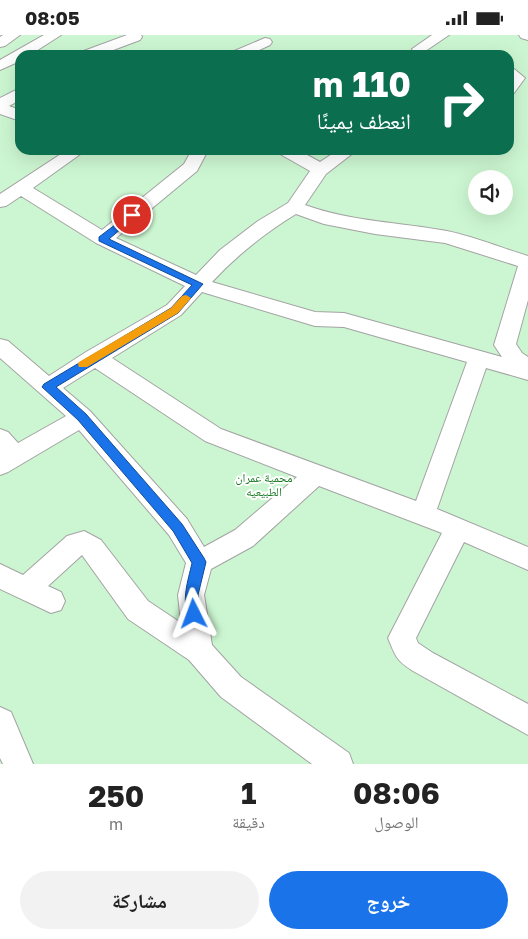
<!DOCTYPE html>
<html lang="ar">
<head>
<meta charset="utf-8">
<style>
  :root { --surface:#fff; --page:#f2f2f2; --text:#222; --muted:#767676; --accent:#1a73e8 }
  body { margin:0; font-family:"Golos Text","Noto Naskh Arabic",sans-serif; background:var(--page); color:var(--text); direction:rtl; height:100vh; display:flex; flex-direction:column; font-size:19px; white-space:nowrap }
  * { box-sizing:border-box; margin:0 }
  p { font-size:16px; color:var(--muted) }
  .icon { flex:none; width:28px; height:28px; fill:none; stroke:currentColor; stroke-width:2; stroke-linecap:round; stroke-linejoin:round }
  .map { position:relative; height:729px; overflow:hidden; direction:ltr }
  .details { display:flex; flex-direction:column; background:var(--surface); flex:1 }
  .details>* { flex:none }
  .banner { position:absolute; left:15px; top:15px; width:499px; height:105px; border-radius:15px; box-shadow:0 5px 20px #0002; direction:rtl; background:#0b6e4f; color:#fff; overflow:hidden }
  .buttons { position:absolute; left:468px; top:135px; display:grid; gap:10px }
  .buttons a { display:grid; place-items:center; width:45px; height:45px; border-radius:50%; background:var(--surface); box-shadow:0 5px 20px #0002; font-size:25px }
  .pin { position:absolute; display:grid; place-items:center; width:42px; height:42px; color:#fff; margin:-21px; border:2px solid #fff; border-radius:50%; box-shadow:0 1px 5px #0007 }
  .me { position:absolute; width:55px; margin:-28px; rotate:357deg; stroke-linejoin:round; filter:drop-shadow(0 0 4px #0008) }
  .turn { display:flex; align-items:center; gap:18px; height:105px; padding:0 20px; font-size:22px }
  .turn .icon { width:65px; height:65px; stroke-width:2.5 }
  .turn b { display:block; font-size:35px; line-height:42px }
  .eta { display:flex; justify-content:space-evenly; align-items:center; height:85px; text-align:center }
  .eta b { font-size:30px; font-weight:700; line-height:35px }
  .action { display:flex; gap:10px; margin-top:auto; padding:10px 20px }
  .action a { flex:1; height:58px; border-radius:30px; background:var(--accent); color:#fff; font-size:20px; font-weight:700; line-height:58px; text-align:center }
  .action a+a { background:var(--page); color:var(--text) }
  .status { display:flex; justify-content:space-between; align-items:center; height:35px; padding:0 25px; background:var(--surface); direction:ltr }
  .status svg { height:14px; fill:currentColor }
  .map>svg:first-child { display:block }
  .park { fill:#ccf6d1; fill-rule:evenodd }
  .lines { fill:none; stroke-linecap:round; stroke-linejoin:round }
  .minor-casing { stroke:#a3a3a3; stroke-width:2 }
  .minor { fill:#fff; fill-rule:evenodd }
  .route { fill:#1a73e8; stroke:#114b97 }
  .slow { fill:#f59e0b }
  .labels { text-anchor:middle; stroke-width:4; stroke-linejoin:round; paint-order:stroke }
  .park-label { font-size:12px; fill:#167922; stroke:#fff }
</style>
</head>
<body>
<div class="status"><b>08:05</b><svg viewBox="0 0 49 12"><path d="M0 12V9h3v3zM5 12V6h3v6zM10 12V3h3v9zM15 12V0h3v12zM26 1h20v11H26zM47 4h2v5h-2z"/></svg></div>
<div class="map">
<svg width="528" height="729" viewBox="0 0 528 729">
  <rect width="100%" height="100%" fill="#f1efe9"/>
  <!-- park -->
  <path class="park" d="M 0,0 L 528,0 L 528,729 L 0,729 ZM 20,20 L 509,20 L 509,115 L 20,115 ZM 476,144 L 504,144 L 504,171 L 476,171 Z"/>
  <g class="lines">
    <!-- minor casing -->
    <g class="minor-casing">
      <g id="minor">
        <polygon points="3,0 20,0 5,11 0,12 0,2"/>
        <polygon points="44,0 61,0 30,20 20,20 20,26 0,35 0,25"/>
        <polygon points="127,0 141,0 142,2 140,5 100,20 79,20 81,17"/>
        <polygon points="432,0 449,0 424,17 414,17 412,14"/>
        <polygon points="519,0 528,0 528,5 521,3"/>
        <polygon points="265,3 270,4 272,7 270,10 249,20 230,20 232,17"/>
        <polygon points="509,32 514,34 525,43 514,58 509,60"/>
        <polygon points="20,53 20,65 9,71 20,75 20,86 0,79 0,63"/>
        <path d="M 67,115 L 86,115 L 33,153 L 102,195 L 184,129 L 189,120 L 186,115 L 204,115 L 206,119 L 197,136 L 116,203 L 196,240 L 220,215 L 258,186 L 288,168 L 310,136 L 280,119 L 278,115 L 298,115 L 320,127 L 338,115 L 357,115 L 326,139 L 305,170 C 353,187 398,187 447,196 C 475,202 502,213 528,221 L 528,265 L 516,309 L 522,318 L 528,322 L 528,345 L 486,333 L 437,474 L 528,512 L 528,535 L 464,507 L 416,603 L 418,608 L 433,618 L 528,669 L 528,700 L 413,636 C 396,625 396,622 388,603 L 442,498 L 319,451 L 253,511 L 211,534 L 204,560 L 212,610 L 241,642 L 349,718 L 353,729 L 312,729 L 221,662 L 189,625 L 128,584 L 82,520 L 48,551 L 61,557 L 65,566 L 61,575 L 51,578 L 0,554 L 0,529 L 23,540 L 67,501 L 84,496 L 101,505 L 148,566 L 181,588 L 178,560 L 186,528 L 169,500 L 79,395 L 8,437 L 0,440 L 0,394 L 8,397 L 18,408 L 66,381 L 0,323 L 0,304 L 8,306 L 49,341 L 86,317 L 167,270 L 185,251 L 96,208 L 21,161 L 6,171 L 0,172 L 0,159 ZM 296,179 L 324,189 L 375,199 L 445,208 L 518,231 L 494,310 L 502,322 L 344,278 L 315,277 L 212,247 C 237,220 265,198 296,179 ZM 202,257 L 315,291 L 344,292 L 467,327 L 416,466 L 221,394 L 112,323 L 181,280 ZM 95,333 L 205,406 L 297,442 L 235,495 L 204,512 L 187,484 L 90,376 L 63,353 Z"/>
        <polygon points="0,672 11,677 33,729 3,729 0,723"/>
      </g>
    </g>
    <!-- minor -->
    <use href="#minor" class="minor"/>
  </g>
  <!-- route -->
  <path class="route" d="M 132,177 L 137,180 L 135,182 L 109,204 L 203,249 L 178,278 L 56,352 L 86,379 L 182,489 L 204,523 L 206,527 L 198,560 L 201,579 L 199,583 L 194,585 L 189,583 C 181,565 188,546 192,528 L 173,496 L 78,385 L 42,352 L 44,349 L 171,273 L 192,250 L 99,206 L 99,202 Z"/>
  <!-- slow -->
  <polygon class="slow" points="186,260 191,263 178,278 87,332 79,332 78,329 79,327 171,273 182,261"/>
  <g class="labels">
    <!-- park labels -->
    <g class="park-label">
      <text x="264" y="447">محمية عمران<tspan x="264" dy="14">الطبيعيه</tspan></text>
    </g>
  </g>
</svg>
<div class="buttons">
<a><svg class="icon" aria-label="sound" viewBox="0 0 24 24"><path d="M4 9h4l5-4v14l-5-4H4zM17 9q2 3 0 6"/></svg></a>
</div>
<div class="pin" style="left:132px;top:180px;background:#d93025"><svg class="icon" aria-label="arrive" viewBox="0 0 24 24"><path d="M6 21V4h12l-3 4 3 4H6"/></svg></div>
<svg class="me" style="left:194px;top:579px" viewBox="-20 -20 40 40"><path d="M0-17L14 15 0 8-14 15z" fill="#1a73e8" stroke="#fff" stroke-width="4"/></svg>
<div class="banner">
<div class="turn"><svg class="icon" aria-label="right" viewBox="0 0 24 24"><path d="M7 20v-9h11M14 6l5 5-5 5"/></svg><div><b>110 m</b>انعطف يمينًا</div></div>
</div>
</div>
<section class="details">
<div class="eta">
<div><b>08:06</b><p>الوصول</p></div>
<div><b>1</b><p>دقيقة</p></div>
<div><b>250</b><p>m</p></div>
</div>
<div class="action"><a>خروج</a><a>مشاركة</a></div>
</section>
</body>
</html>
